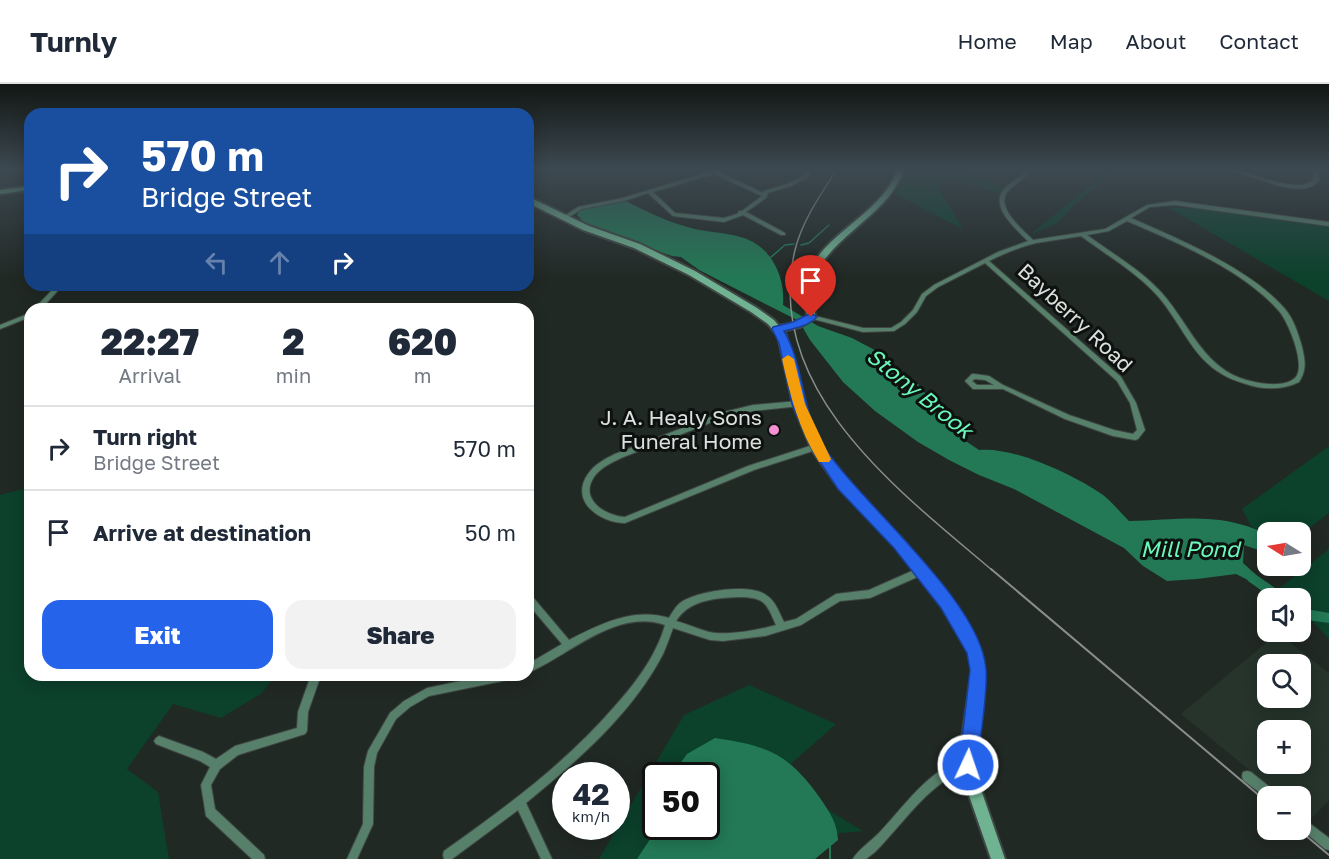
<!DOCTYPE html>
<html lang="en">
<head>
<meta charset="utf-8">
<style>
  :root { --surface:#fff; --page:#f2f2f3; --text:#1f2937; --muted:#747a83; --line:#e0e1e3; --accent:#2563eb }
  body { margin:0; font-family:"Golos Text",sans-serif; background:var(--page); color:var(--text); height:100vh; display:flex; flex-direction:column; font-size:22px; white-space:nowrap }
  * { box-sizing:border-box; margin:0 }
  p { font-size:20px; color:var(--muted) }
  .icon { flex:none; width:33px; height:33px; fill:none; stroke:currentColor; stroke-width:2; stroke-linecap:round; stroke-linejoin:round }
  .map { position:relative; flex:1; overflow:hidden }
  .side { position:absolute; left:24px; top:219px; width:510px; height:378px; display:flex; flex-direction:column; background:var(--surface); border-radius:18px; box-shadow:0 3px 15px #0003 }
  .side>* { flex:none }
  .hud { position:absolute; left:24px; top:24px; width:510px; height:183px; border-radius:18px; box-shadow:0 3px 15px #0003; background:#1a4fa0; color:#fff; overflow:hidden }
  .needle { width:39px; rotate:281deg }
  .fabs { position:absolute; left:1257px; top:438px; display:grid; gap:12px }
  .fabs a { display:grid; place-items:center; width:54px; height:54px; border-radius:12px; background:var(--surface); box-shadow:0 3px 15px #0003; font-size:30px }
  .speed { position:absolute; left:552px; top:678px; display:flex; gap:12px; font-size:30px; font-weight:700; text-align:center }
  .speed>* { display:grid; place-content:center; width:78px; height:78px; border-radius:50%; background:var(--surface); box-shadow:0 3px 15px #0003; line-height:1 }
  .speed small { font-size:15px; font-weight:400 }
  .speed .limit { border:3px solid #111; border-radius:9px; background:#fff; color:#111 }
  .pin { position:absolute; display:grid; place-items:center; width:51px; height:51px; color:#fff; margin:-62px -26px; border-radius:50% 50% 50% 0; rotate:-45deg; box-shadow:0 0 6px #0007 }
  .pin .icon { rotate:45deg }
  .me { position:absolute; width:66px; margin:-33px; rotate:3deg; stroke-linejoin:round; filter:drop-shadow(0 0 4px #0008) }
  .turn { display:flex; align-items:center; gap:21px; height:126px; padding:0 18px; font-size:27px }
  .turn .icon { width:78px; height:78px; stroke-width:2.5 }
  .turn b { display:block; font-size:42px; line-height:51px }
  .lanes { display:flex; align-items:center; height:57px; padding:0 18px; background:#0003; justify-content:center; gap:30px; direction:ltr }
  .lanes .off { opacity:.35 }
  .eta { display:flex; justify-content:space-evenly; align-items:center; height:102px; text-align:center }
  .eta b { font-size:36px; font-weight:800; line-height:42px }
  .button { display:flex; gap:12px; margin-top:auto; padding:12px 18px }
  .button a { flex:1; height:69px; border-radius:18px; background:var(--accent); color:#fff; font-size:24px; font-weight:800; line-height:69px; text-align:center }
  .button a+a { background:var(--page); color:var(--text) }
  ul { padding:0; list-style:none }
  li { display:flex; align-items:center; gap:18px; height:84px; padding:0 18px; border-top:2px solid var(--line) }
  li div { flex:1 }
  li b { display:block; font-size:22px }
  li em { font-style:normal }
  header { display:flex; align-items:center; gap:36px; box-sizing:border-box; height:84px; padding:0 30px; background:var(--surface); border-bottom:2px solid var(--line) }
  header strong { font-size:28px }
  nav { display:flex; gap:33px; margin-inline-start:auto; font-size:21px }
  .map>svg:first-child { display:block }
  .built { fill:#26342c; fill-rule:evenodd }
  .green { fill:#0c412c; fill-rule:evenodd }
  .water { fill:#237956 }
  .lines { fill:none; stroke-linecap:round; stroke-linejoin:round }
  .stream-far1 { stroke:#237956; stroke-width:1.5 }
  .stream { stroke:#237956; stroke-width:2 }
  .river { fill:#237956; fill-rule:evenodd }
  .street-casing { stroke:#3f4643; stroke-width:2 }
  .secondary-casing { stroke:#3f4643; stroke-width:4 }
  .street { fill:#57806b; fill-rule:evenodd }
  .secondary { fill:#70b392; fill-rule:evenodd }
  .rail-far1 { stroke:#888e8b; stroke-width:1.5 }
  .rail { stroke:#888e8b; stroke-width:2 }
  .route { fill:#2563eb; stroke:#184099; stroke-width:1.5 }
  .slow { fill:#f59e0b }
  .poi-dot { fill:#f591d2; stroke:#0d110f; stroke-width:2 }
  .labels { text-anchor:middle; stroke-width:6; stroke-linejoin:round; paint-order:stroke }
  .street-label { font-size:21px; fill:#dce1de; stroke:#0d110f }
  .poi-label { font-size:21px; fill:#dce1de; stroke:#0d110f; text-anchor:end }
  .water-label { font-size:22px; font-style:italic; fill:#6af9ba; stroke:#0d110f }
</style>
</head>
<body>
<header>
<strong>Turnly</strong>
<nav><a>Home</a><a>Map</a><a>About</a><a>Contact</a></nav>
</header>
<div class="map">
<svg width="1329" height="775" viewBox="0 0 1329 775">
  <rect width="100%" height="100%" fill="#212925"/>
  <!-- built -->
  <path class="built" d="M 1278,549 L 1329,589 L 1329,716 L 1310,736 L 1301,729 L 1300,712 L 1281,712 L 1181,630 ZM 1268,580 L 1300,580 L 1300,614 L 1268,614 ZM 1268,646 L 1300,646 L 1300,680 L 1268,680 Z"/>
  <!-- green -->
  <g class="green">
    <polygon points="905,85 968,85 965,89 1004,103 999,109 945,93 938,104 963,145 895,110"/>
    <polygon points="1110,85 1117,85 1073,122 1057,139 1030,151"/>
    <polygon points="1169,124 1194,124 1329,143 1329,217"/>
    <polygon points="1329,362 1329,429 1301,450 1300,448 1267,450 1251,442 1242,425"/>
    <polygon points="30,403 30,591 275,591 262,609 221,634 173,620 127,685 158,708 169,775 0,775 0,411"/>
    <polygon points="1329,465 1329,555 1301,525 1300,514 1267,514"/>
    <path d="M 749,601 L 836,640 L 775,694 L 863,747 L 744,758 L 727,775 L 599,775 L 684,631 ZM 656,692 L 706,692 L 706,742 L 656,742 Z"/>
  </g>
  <!-- water -->
  <g class="water">
    <path d="M 626,117 C 649,129 670,139 695,145 C 729,152 759,147 777,185 C 782,196 784,208 783,221 L 818,242 L 852,254 L 884,271 L 890,280 L 919,301 L 942,332 L 948,345 L 979,366 C 1013,362 1074,391 1103,411 C 1112,418 1121,429 1129,437 C 1181,436 1218,427 1267,450 L 1267,469 L 1244,461 L 1243,479 L 1264,498 L 1260,502 L 1236,490 L 1197,495 L 1167,497 L 1143,482 L 1124,464 L 1014,405 L 979,391 L 949,376 L 918,358 L 875,327 L 843,298 L 810,256 L 799,237 L 699,186 L 681,173 L 672,172 L 586,141 L 577,131 L 579,126 Z"/>
    <path d="M 715,654 C 768,662 788,669 820,714 C 830,729 837,738 838,756 L 815,775 L 637,775 L 658,743 L 706,742 L 706,692 L 672,691 L 687,670 Z"/>
  </g>
  <g class="lines">
    <!-- stream-far1 -->
    <g class="stream-far1">
      <polyline points="801,161 809,159 829,141"/>
      <polyline points="770,174 785,161 794,160"/>
    </g>
    <!-- stream -->
    <polyline class="stream" points="830,763 830,775"/>
    <!-- river -->
    <g class="river">
      <polygon points="1252,488 1284,510 1286,514 1272,514 1248,497 1246,493 1248,489"/>
      <polygon points="1300,524 1329,529 1329,539 1300,535"/>
    </g>
    <!-- street casing -->
    <g class="street-casing">
      <g id="street">
        <path d="M 718,85 L 726,85 L 719,88 L 763,109 L 764,107 L 787,100 L 805,91 L 799,85 L 804,85 L 810,90 L 810,92 L 791,102 L 768,109 L 766,114 L 746,128 L 785,149 L 785,151 L 781,151 L 743,131 L 724,138 L 673,132 L 648,109 L 624,117 L 582,125 L 566,135 L 561,134 L 578,123 L 623,114 ZM 714,90 L 762,112 L 742,127 L 739,127 L 737,130 L 724,134 L 675,129 L 653,108 Z"/>
        <path d="M 1027,85 L 1032,85 C 1026,94 1018,98 1010,105 C 992,121 1022,145 1033,156 L 1105,145 L 1147,121 L 1175,117 L 1329,138 L 1329,142 L 1175,121 L 1150,123 L 1131,134 C 1179,155 1251,185 1285,225 C 1294,236 1298,249 1302,263 C 1305,276 1307,286 1299,298 C 1283,306 1263,306 1246,300 C 1235,297 1226,293 1217,287 C 1189,268 1177,231 1154,208 C 1133,186 1105,170 1081,152 L 1036,159 C 1020,163 1005,169 989,177 L 1121,293 L 1136,319 L 1145,346 L 1138,355 L 1135,356 L 1113,352 L 1065,335 L 1003,305 L 973,305 L 965,297 L 972,290 L 974,290 L 989,292 L 1003,301 L 1069,331 L 1114,346 L 1133,350 L 1137,346 L 1130,319 L 1117,297 L 985,179 L 938,203 L 926,212 L 917,228 L 905,240 L 894,247 L 863,248 L 809,234 L 809,232 L 811,231 L 863,244 L 891,244 L 901,238 L 913,226 L 922,210 L 934,201 L 998,168 L 1028,157 C 1016,145 988,122 1005,104 C 1012,97 1021,94 1027,85 ZM 1127,137 C 1178,159 1242,185 1279,227 C 1288,237 1307,282 1295,294 C 1282,306 1247,298 1233,291 C 1198,273 1185,233 1159,206 C 1138,184 1111,169 1087,151 L 1109,147 ZM 975,295 L 985,296 L 994,301 L 977,301 L 972,297 Z"/>
        <path d="M 1229,85 L 1237,85 C 1255,91 1298,110 1313,96 L 1313,85 L 1318,85 L 1319,96 C 1306,114 1273,100 1256,94 C 1247,92 1237,89 1229,85 Z"/>
        <polygon points="57,201 63,201 41,225 34,225"/>
        <polygon points="30,229 30,233 0,245 0,241"/>
        <path d="M 798,317 L 801,320 L 800,322 L 753,327 L 725,333 L 621,374 C 611,379 600,384 594,393 C 579,415 605,432 625,433 L 748,382 L 816,360 L 820,363 L 819,365 L 754,386 L 625,439 C 600,439 569,417 588,390 C 595,380 605,375 615,370 L 724,328 L 753,321 Z"/>
        <path d="M 921,483 L 924,484 L 925,487 L 924,490 L 870,514 L 840,517 L 801,541 L 765,552 L 723,557 L 710,556 L 673,544 C 670,552 667,561 663,570 C 632,630 577,677 526,719 L 552,775 L 541,775 L 518,726 L 452,775 L 444,775 L 443,771 L 444,767 C 505,724 566,679 615,622 C 631,604 647,584 657,562 C 660,556 663,548 665,541 C 616,524 570,571 528,589 L 528,580 L 562,560 L 528,520 L 528,510 L 531,511 L 569,556 C 600,540 634,523 669,534 C 672,529 675,523 680,519 C 697,507 749,499 766,511 C 776,517 779,529 784,538 L 796,535 L 836,510 L 869,506 ZM 738,513 C 764,513 766,518 776,541 C 759,546 726,552 709,548 C 698,545 687,540 676,537 C 689,516 715,514 738,513 Z"/>
        <polygon points="311,591 321,591 308,628 307,647 305,650 238,671 220,685 211,701 215,725 264,771 265,775 252,775 206,732 201,701 210,683 200,677 156,660 154,657 156,654 159,652 203,668 216,675 235,662 297,644 298,628"/>
        <polygon points="490,591 517,591 515,594 512,595 429,612 410,623 396,635 377,669 374,683 373,740 357,775 347,775 363,740 364,683 368,667 390,629 404,617 427,604"/>
        <path d="M 968,675 L 971,677 L 973,680 L 971,683 C 966,686 959,687 954,691 C 923,708 900,743 875,768 L 866,775 L 853,775 C 857,767 872,756 879,749 C 901,726 921,696 950,681 C 956,678 962,677 968,675 Z"/>
        <polygon points="1247,687 1251,688 1276,708 1277,712 1268,712 1268,715 1243,696 1242,692 1243,688"/>
        <polygon points="1300,732 1329,754 1329,766 1325,765 1300,744"/>
      </g>
    </g>
    <!-- secondary casing -->
    <g class="secondary-casing">
      <g id="secondary">
        <path d="M 898,85 L 905,85 C 899,98 892,110 882,120 C 861,143 819,168 813,200 C 811,211 815,223 815,233 L 814,235 L 800,243 L 783,247 L 786,251 L 803,320 L 820,361 L 847,398 L 903,456 L 950,515 L 970,545 L 981,569 L 984,586 L 976,654 L 977,694 L 1005,775 L 991,775 L 963,694 L 962,654 L 972,586 L 969,569 L 962,553 L 942,523 L 895,462 L 839,404 L 812,366 L 793,320 L 778,252 L 768,240 L 751,228 L 689,191 L 634,164 L 583,146 L 528,119 L 528,114 L 531,114 L 589,142 L 640,160 L 695,187 L 757,224 L 774,236 L 779,242 L 794,239 L 807,232 C 806,221 803,209 805,199 C 813,163 854,142 878,116 C 887,107 893,97 898,85 Z"/>
        <polygon points="30,102 30,106 0,110 0,106"/>
      </g>
    </g>
    <!-- street -->
    <use href="#street" class="street"/>
    <!-- secondary -->
    <use href="#secondary" class="secondary"/>
    <!-- rail-far1 -->
    <path class="rail-far1" d="M 837,85 C 821,110 802,137 795,166 C 762,305 900,408 992,486"/>
    <!-- rail -->
    <g class="rail">
      <polyline points="991,485 1268,719"/>
      <polyline points="1299,746 1329,771"/>
    </g>
  </g>
  <!-- sky -->
  <linearGradient id="sky" x2="0" y2="1"><stop stop-color="#121714"/><stop offset="0.44" stop-color="#3d4951"/><stop offset="1" stop-color="#3d4951" stop-opacity="0"/></linearGradient>
  <rect width="1329" height="194" fill="url(#sky)"/>
  <!-- route -->
  <path class="route" d="M 811,229 L 817,233 C 808,242 796,244 784,247 C 805,283 801,328 824,363 C 863,422 981,517 986,585 C 988,611 980,653 977,681 L 975,687 L 968,690 L 962,687 L 959,681 L 970,586 L 967,569 L 941,524 L 894,464 L 838,405 L 812,366 L 792,320 L 779,259 L 772,245 L 773,243 L 793,238 Z"/>
  <!-- slow -->
  <path class="slow" d="M 788,271 L 794,275 L 805,320 L 831,375 L 829,378 L 819,378 C 799,346 790,311 782,275 Z"/>
  <!-- markers -->
  <circle class="poi-dot" cx="774" cy="346" r="6"/>
  <g class="labels">
    <!-- street labels -->
    <g class="street-label">
      <text transform="translate(1075 234) rotate(43)" y="7">Bayberry Road</text>
    </g>
    <!-- poi labels -->
    <g class="poi-label">
      <text x="762" y="341">J. A. Healy Sons<tspan x="762" dy="24">Funeral Home</tspan></text>
    </g>
    <!-- water labels -->
    <g class="water-label">
      <text transform="translate(920 309) rotate(39)" y="8">Stony Brook</text>
      <text x="1190" y="473">Mill Pond</text>
    </g>
  </g>
</svg>
<div class="fabs">
<a><svg class="needle" viewBox="-14 -14 28 28"><path d="M0-13l5 13h-10z" fill="#e53935"/><path d="M0 13l5-13h-10z" fill="#747a83"/></svg></a>
<a><svg class="icon" aria-label="sound" viewBox="0 0 24 24"><path d="M4 9h4l5-4v14l-5-4H4zM17 9q2 3 0 6"/></svg></a>
<a><svg class="icon" aria-label="search" viewBox="0 0 24 24"><circle cx="10" cy="10" r="6"/><path d="M15 15l6 6"/></svg></a>
<a>+</a>
<a>−</a>
</div>
<div class="speed"><div>42<small>km/h</small></div><div class="limit">50</div></div>
<div class="pin" style="left:811px;top:233px;background:#d93025"><svg class="icon" aria-label="arrive" viewBox="0 0 24 24"><path d="M6 21V4h12l-3 4 3 4H6"/></svg></div>
<svg class="me" style="left:968px;top:681px" viewBox="-20 -20 40 40"><circle r="17" fill="#2563eb" stroke="#fff" stroke-width="3"/><path d="M0-11L8 9 0 5-8 9z" fill="#fff"/></svg>
<div class="hud">
<div class="turn"><svg class="icon" aria-label="right" viewBox="0 0 24 24"><path d="M7 20v-9h11M14 6l5 5-5 5"/></svg><div><b>570 m</b>Bridge Street</div></div>
<div class="lanes"><svg class="icon off" aria-label="left" viewBox="0 0 24 24"><path d="M17 20v-9H6M10 6l-5 5 5 5"/></svg><svg class="icon off" aria-label="ahead" viewBox="0 0 24 24"><path d="M12 20V5M6 11l6-6 6 6"/></svg><svg class="icon" aria-label="right" viewBox="0 0 24 24"><path d="M7 20v-9h11M14 6l5 5-5 5"/></svg></div>
</div>
<section class="side">
<div class="eta">
<div><b>22:27</b><p>Arrival</p></div>
<div><b>2</b><p>min</p></div>
<div><b>620</b><p>m</p></div>
</div>
<ul>
<li><svg class="icon" aria-label="right" viewBox="0 0 24 24"><path d="M7 20v-9h11M14 6l5 5-5 5"/></svg><div><b>Turn right</b><p>Bridge Street</p></div><em>570 m</em></li>
<li><svg class="icon" aria-label="arrive" viewBox="0 0 24 24"><path d="M6 21V4h12l-3 4 3 4H6"/></svg><div><b>Arrive at destination</b></div><em>50 m</em></li>
</ul>
<div class="button"><a>Exit</a><a>Share</a></div>
</section>
</div>
</body>
</html>
